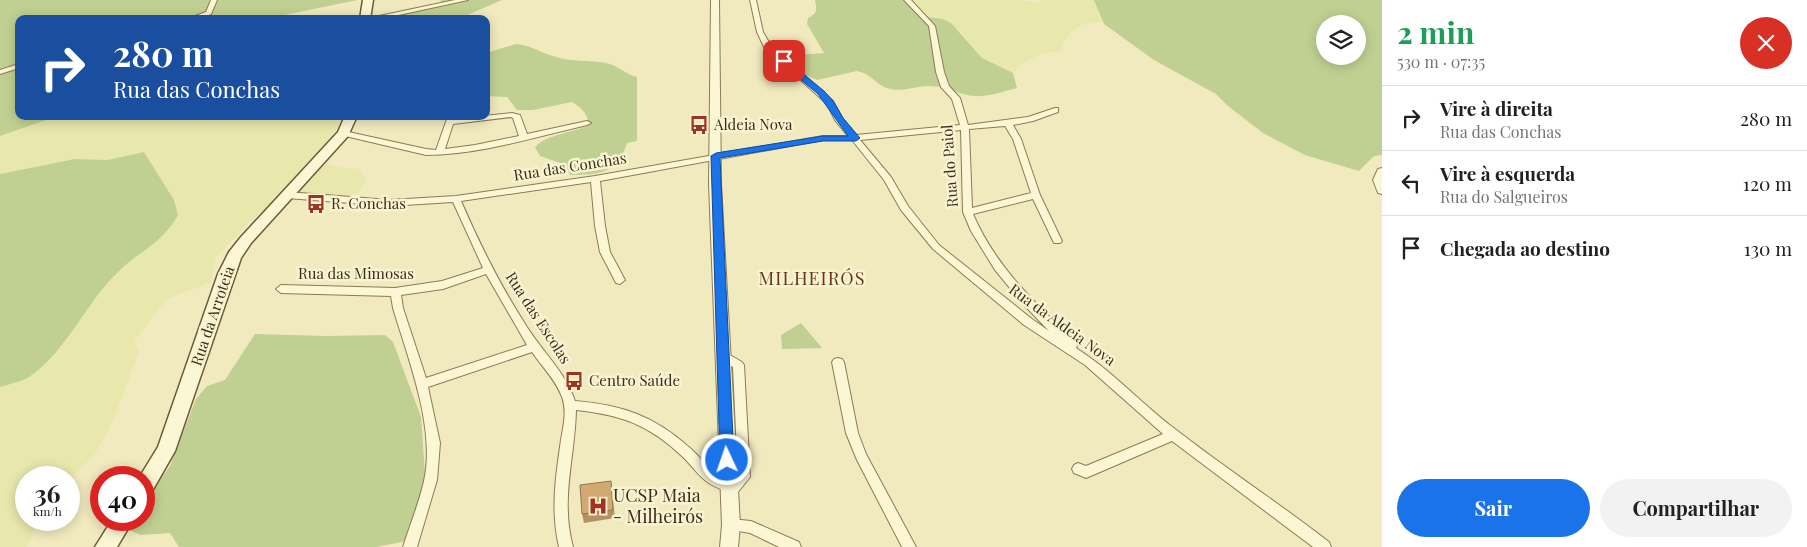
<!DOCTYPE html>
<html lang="pt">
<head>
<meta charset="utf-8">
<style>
  :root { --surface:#fff; --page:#f2f2f2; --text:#202124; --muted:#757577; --line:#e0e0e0; --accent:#1a73e8 }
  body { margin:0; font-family:"Playfair Display",serif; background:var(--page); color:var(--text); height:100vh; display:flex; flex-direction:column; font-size:19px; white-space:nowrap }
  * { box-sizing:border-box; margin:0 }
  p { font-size:16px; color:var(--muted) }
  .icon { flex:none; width:28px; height:28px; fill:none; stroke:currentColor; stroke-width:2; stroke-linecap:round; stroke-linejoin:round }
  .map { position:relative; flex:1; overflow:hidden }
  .panel { display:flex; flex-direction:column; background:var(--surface); width:425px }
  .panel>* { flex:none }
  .hud { position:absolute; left:15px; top:15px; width:475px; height:105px; border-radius:10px; box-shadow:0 2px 12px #0003; background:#1a4fa0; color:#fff; overflow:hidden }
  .fabs { position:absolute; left:1316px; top:15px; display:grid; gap:10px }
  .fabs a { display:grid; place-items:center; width:50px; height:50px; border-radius:50%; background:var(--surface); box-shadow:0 2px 12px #0003; font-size:25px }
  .speed { position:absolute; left:15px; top:466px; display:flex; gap:10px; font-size:25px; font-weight:700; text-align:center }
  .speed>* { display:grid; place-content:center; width:65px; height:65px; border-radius:50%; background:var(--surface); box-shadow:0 2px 12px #0003; line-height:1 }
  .speed small { font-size:12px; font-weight:400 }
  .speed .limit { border:8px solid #d22; background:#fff; color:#111 }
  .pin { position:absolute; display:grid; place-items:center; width:42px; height:42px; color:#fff; margin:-21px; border-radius:10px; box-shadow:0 2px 8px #0006 }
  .me { position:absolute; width:55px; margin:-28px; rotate:357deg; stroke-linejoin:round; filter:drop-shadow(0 0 4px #0008) }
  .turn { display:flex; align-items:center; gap:18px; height:105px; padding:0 15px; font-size:22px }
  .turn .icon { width:65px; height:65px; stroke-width:2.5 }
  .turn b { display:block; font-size:35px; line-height:42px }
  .round { display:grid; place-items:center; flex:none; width:52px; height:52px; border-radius:26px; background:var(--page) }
  .summary { display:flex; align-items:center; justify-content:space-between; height:85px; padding:0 15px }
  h1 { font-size:30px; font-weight:700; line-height:38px; color:#1e9e55 }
  .action { display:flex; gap:10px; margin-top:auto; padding:10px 15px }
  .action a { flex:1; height:58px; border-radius:30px; background:var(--accent); color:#fff; font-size:20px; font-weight:700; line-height:58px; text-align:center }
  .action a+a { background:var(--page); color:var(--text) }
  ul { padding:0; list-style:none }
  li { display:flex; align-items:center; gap:15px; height:65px; padding:0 15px; border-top:1px solid var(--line) }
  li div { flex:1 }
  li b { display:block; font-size:19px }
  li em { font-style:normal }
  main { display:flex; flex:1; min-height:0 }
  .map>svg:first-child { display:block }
  .farmland { fill:#e8e7ac }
  .green { fill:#c0d092; fill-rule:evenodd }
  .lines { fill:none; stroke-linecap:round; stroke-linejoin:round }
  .minor-casing { stroke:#8c7b56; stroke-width:2 }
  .tertiary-casing { stroke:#8c7b56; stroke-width:2 }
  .secondary-casing { stroke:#6d5b39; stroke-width:3 }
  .minor { fill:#fbf6d3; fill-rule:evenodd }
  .tertiary { fill:#fbf6d3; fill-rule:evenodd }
  .secondary { fill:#fbf6d3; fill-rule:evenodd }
  .wall { fill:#b59162 }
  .building { fill:#d3a972; stroke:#947650 }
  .route { fill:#1a73e8; stroke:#114b97 }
  .labels { text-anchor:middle; stroke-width:5; stroke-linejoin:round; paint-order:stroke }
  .poi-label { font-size:15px; fill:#3a2f1c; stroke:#f8f3d0; text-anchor:start }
  .street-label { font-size:15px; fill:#3a2f1c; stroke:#f8f3d0 }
  .quarter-label { font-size:18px; letter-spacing:1px; fill:#6a3518; stroke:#f8f3d0 }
  .near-poi-label { font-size:18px; fill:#3a2f1c; stroke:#f8f3d0; text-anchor:start }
</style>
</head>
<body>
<main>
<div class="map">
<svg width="1382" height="547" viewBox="0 0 1382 547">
  <rect width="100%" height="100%" fill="#f1eabf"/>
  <!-- farmland -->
  <g class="farmland">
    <polygon points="910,0 1019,0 1035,3 1044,0 1094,0 1103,21 1081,25 1072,32 1064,42 1061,51 1042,54 1022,63 1013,73 982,58 961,32 943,19 927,17"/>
    <polygon points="58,116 346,116 319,153 321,161 336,167 360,169 367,180 359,192 341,199 287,191 253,219 215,258 211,282 167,299 134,341 139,351 114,419 95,454 69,480 69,478 26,478 26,520 40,520 26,547 0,547 0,387 28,377 60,348 93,302 118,272 169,230 178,215 174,199 144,152 108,160 75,159 0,174 0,136"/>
  </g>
  <!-- green -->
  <g class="green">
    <polygon points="0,0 358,0 264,19 19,19 19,116 58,116 0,136"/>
    <polygon points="441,0 502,0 458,19 383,19 433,8 440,4"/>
    <path d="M 815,0 L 910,0 L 927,17 L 943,19 L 951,23 L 982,58 L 1013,73 L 1017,88 C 1002,92 982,99 967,95 C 951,91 948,87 929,86 C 914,86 902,93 887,88 C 875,84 872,74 857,71 L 817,80 L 786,67 L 785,61 L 798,55 L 824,53 L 807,24 L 808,18 C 818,13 817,10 815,0 Z"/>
    <path d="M 1094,0 L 1382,0 L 1382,155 L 1374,156 L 1359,171 L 1305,155 L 1263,133 L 1228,106 L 1216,94 L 1154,60 L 1104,24 ZM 1325,24 L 1358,24 L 1358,56 L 1325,56 Z"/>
    <path d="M 516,44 C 531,45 541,53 556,57 C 572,62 589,60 606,63 C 619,66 625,74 637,77 L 637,141 L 627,143 C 617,173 600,175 570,175 L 566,165 L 540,156 L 535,147 C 547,134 573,133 589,125 C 587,113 582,108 572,102 L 533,110 L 517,110 L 507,97 L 486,96 L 486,53 Z"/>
    <path d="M 144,152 L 174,200 L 178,215 C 162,244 139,251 118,272 C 85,304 67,351 29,377 C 21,382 9,384 0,387 L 0,174 L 75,159 L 108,160 Z"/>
    <polygon points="801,323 822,348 782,349 781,335"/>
    <polygon points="255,334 326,336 385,335 393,342 421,417 426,487 406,541 377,547 179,547 170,533 141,535 121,527 127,520 144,520 144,499 170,466 196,399 207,386 225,380"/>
  </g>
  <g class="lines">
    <!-- minor casing -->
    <g class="minor-casing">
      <g id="minor">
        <polygon points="211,0 217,0 211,14 198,19 187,19 206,12"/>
        <polygon points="455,0 468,0 380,19 365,19"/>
        <path d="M 750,0 L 756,0 L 763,32 L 770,44 L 833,101 L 843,119 L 856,135 L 960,125 L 952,99 L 941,87 L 936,72 L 929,26 L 904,0 L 911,0 L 935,26 L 944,72 L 949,86 L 960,98 L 968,125 L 1028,117 L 1055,108 L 1058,108 L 1058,112 L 1033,121 L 1013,125 L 1021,139 L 1040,195 L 1062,241 L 1060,243 L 1054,243 L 1033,199 L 973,214 C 995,266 1036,304 1076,343 L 1077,346 L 1076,348 C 1114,372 1143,406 1179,432 C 1228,470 1280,504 1329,542 L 1331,547 L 1313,547 L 1172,441 L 1086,478 L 1074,473 L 1072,469 L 1074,465 L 1078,463 L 1086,466 L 1163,434 L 1085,365 L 1024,325 L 933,249 L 901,210 L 884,180 L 852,140 L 823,140 L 600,181 L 605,226 L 610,252 L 625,280 L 620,284 L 616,283 L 600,252 L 595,226 L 591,182 L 461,201 C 480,245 501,287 527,327 C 542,351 566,373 575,401 C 623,405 654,416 690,448 C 708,464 707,472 731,481 L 738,475 L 733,367 L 719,358 L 717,355 L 719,352 L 723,351 L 742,362 L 744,365 L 750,477 L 734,497 L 729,499 L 724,497 L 723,493 L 724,490 C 702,483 698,472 683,457 C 649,425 623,415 576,410 C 575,458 560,499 573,547 L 559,547 C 551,513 555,481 560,447 C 562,430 568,413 562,397 C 556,380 542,367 532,352 L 428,387 L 440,443 L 437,480 L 417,547 L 403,547 C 410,525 419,503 424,481 C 436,428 408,359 393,308 L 391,296 L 281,293 L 276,289 L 281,285 L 395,288 L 442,281 L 483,268 L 453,202 L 389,206 L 287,198 L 283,195 L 287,192 L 389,200 L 456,196 L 595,176 L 823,136 L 848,136 L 835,120 L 827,104 L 764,47 L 757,32 ZM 1005,126 L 1013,139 L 1031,193 L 972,208 L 969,129 ZM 961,130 L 963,212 L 971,231 L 995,270 L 1023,304 L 1049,331 L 1032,319 L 939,245 L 908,206 L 891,177 L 860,140 ZM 486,274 L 527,345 L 426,378 L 403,308 L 401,295 L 443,289 Z"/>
        <polygon points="19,64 19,68 0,74 0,70"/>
        <path d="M 512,113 L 520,115 L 527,134 L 587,121 L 591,123 L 587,125 C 536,137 478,155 426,155 L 341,135 L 340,133 L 344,131 L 426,149 L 436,150 L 448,116 L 456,116 L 455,119 ZM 511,117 L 513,118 L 519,136 L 475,145 L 445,149 L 453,124 Z"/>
        <polygon points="838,358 842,359 844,362 858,433 866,454 916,547 902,547 857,460 846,433 832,362 834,359"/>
        <polygon points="731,519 751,521 799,542 801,547 779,547 750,533 726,529 724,525 726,521"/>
      </g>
    </g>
    <!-- tertiary casing -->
    <g class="tertiary-casing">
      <g id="tertiary">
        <polygon points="711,0 719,0 721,184 740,525 738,547 720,547 722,525 709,184"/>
        <polygon points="1382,168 1382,194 1378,193 1373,180 1378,169"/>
      </g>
    </g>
    <!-- secondary casing -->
    <g class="secondary-casing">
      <g id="secondary">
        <polygon points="363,0 373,0 370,19 360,19"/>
        <polygon points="345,116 357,116 348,136 251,243 241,258 175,451 151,493 144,496 144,478 139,478 158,447 218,274 229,252 241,237 338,132"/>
        <polygon points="112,520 133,520 117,547 95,547"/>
      </g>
    </g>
    <!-- minor -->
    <use href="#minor" class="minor"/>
    <!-- tertiary -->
    <use href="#tertiary" class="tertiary"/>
    <!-- secondary -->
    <use href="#secondary" class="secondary"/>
  </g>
  <!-- wall -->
  <polygon class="wall" points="611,481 615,518 584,523 582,514"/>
  <!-- building -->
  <polygon class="building" points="611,481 613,510 582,514 580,485"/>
  <!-- route -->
  <polygon class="route" points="781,60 786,60 824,91 833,101 843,118 860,138 856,141 823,141 720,158 734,460 732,464 727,466 722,464 720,460 711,156 716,153 823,136 848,136 818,94 781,63"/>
  <!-- icons -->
  <defs>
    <g id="bus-bare" transform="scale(1.5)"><path d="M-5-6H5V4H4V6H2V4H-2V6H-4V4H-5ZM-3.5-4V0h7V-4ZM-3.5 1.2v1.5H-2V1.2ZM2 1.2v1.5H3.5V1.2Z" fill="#a03321" stroke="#f8f3d0" stroke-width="2.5" paint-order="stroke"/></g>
    <g id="hospital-bare" transform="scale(1.5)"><path d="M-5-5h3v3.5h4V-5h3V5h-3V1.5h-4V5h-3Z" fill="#a03321" stroke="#f8f3d0" stroke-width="2.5" paint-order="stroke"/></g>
  </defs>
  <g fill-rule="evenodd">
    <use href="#bus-bare" x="699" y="125"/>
    <use href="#bus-bare" x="316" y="204"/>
    <use href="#bus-bare" x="574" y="381"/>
    <use href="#hospital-bare" x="598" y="506"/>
  </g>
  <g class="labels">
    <!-- poi labels -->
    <g class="poi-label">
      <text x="714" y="130">Aldeia Nova</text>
      <text x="331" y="209">R. Conchas</text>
      <text x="589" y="386">Centro Saúde</text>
    </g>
    <!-- street labels -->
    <g class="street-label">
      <text transform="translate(950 166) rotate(-94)" y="5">Rua do Paiol</text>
      <text transform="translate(570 167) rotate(-9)" y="5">Rua das Conchas</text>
      <text x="356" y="279">Rua das Mimosas</text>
      <text transform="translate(213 316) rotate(-71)" y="5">Rua da Arroteia</text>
      <text transform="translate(538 318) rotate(57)" y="5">Rua das Escolas</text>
      <text transform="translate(1062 325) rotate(36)" y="5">Rua da Aldeia Nova</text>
    </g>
    <!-- quarter labels -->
    <g class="quarter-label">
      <text x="812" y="285">MILHEIRÓS</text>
    </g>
    <!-- near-poi labels -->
    <g class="near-poi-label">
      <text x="613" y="502">UCSP Maia<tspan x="613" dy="21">- Milheirós</tspan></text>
    </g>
  </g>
</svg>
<div class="fabs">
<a><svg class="icon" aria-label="layers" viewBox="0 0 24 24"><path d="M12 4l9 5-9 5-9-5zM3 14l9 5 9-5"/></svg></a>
</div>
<div class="speed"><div>36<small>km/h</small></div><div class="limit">40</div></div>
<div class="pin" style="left:784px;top:61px;background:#d93025"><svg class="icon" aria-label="arrive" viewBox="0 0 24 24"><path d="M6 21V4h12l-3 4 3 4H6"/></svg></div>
<svg class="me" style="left:727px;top:460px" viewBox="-20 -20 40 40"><circle r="17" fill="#1a73e8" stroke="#fff" stroke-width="3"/><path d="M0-11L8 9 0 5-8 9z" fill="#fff"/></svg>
<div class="hud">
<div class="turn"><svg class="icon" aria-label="right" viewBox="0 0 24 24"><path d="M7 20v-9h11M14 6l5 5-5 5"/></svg><div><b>280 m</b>Rua das Conchas</div></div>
</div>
</div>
<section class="panel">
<div class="summary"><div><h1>2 min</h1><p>530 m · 07:35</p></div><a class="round" style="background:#d93025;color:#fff"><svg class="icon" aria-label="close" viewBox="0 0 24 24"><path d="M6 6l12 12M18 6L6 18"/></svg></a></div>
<ul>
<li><svg class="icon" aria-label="right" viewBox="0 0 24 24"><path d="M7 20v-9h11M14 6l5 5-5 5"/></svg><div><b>Vire à direita</b><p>Rua das Conchas</p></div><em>280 m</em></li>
<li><svg class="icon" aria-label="left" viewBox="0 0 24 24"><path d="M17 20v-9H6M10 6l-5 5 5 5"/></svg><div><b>Vire à esquerda</b><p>Rua do Salgueiros</p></div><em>120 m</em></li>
<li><svg class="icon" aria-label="arrive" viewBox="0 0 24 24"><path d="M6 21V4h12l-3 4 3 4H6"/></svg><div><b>Chegada ao destino</b></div><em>130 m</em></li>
</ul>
<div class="action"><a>Sair</a><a>Compartilhar</a></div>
</section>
</main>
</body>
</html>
